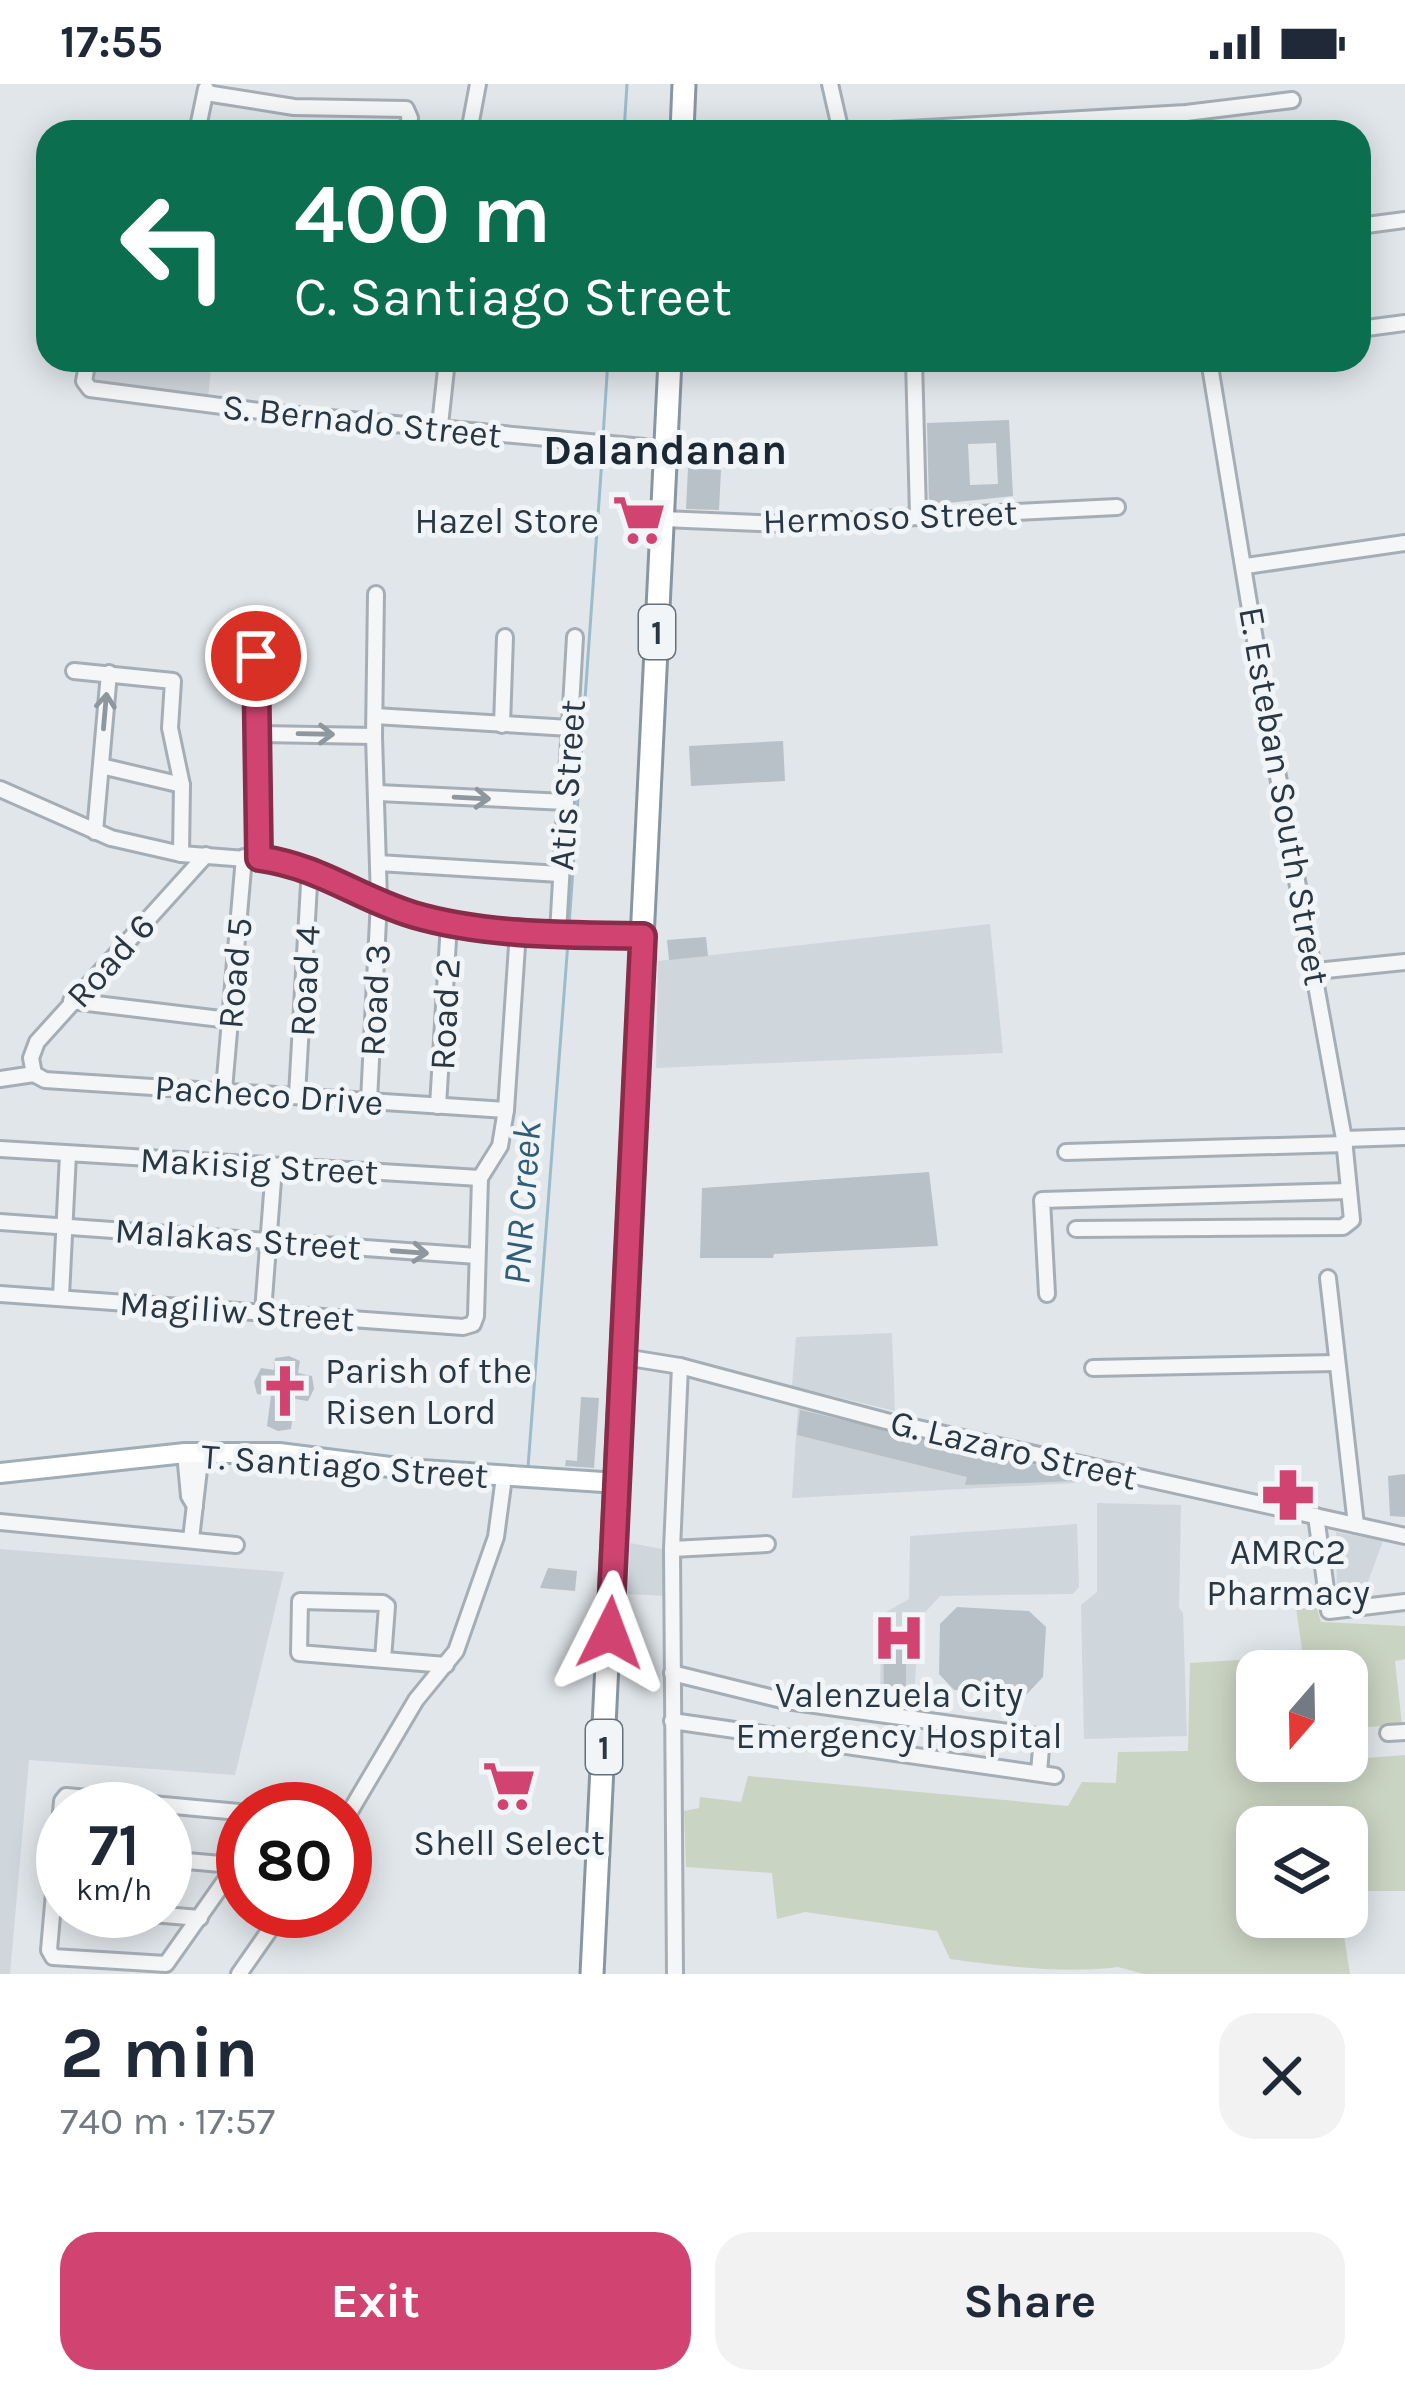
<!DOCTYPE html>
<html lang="en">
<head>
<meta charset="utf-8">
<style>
  :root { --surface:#fff; --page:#f2f2f3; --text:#1f2937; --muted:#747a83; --accent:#d14472 }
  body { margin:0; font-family:Karla,sans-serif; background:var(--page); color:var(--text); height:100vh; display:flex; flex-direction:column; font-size:45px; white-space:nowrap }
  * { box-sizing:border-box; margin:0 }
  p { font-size:39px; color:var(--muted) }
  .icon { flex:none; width:66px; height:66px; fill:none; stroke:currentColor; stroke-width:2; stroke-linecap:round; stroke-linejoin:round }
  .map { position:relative; height:1890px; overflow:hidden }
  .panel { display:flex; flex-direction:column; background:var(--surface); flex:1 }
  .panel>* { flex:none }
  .banner { position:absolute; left:36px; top:36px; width:1335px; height:252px; border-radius:36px; box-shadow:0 6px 30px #0003; background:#0b6e4f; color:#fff; overflow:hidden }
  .needle { width:78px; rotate:200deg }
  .tools { position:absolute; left:1236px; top:1566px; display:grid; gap:24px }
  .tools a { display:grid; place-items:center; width:132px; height:132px; border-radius:24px; background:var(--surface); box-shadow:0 6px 30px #0003; font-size:60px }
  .speed { position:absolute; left:36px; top:1698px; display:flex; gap:24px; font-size:60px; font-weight:700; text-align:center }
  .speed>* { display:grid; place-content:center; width:156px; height:156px; border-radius:50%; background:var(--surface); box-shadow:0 6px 30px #0003; line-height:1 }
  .speed small { font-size:30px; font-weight:400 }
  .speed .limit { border:18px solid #d22; background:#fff; color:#111 }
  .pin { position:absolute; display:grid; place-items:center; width:102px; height:102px; color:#fff; margin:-51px; border:6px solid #fff; border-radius:50%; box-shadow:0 3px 12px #0007 }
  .me { position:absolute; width:132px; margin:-66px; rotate:3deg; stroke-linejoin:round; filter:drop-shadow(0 0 9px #0008) }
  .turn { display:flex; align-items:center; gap:42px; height:252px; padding:0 60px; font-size:54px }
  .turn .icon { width:156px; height:156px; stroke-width:2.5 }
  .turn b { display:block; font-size:84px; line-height:102px }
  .round { display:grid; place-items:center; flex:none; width:126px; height:126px; border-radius:36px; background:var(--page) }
  .headline { display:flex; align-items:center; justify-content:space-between; height:204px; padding:0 60px }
  h1 { font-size:72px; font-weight:700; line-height:90px }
  .action { display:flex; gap:24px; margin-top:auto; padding:24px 60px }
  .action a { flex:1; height:138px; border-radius:36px; background:var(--accent); color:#fff; font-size:48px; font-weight:700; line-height:138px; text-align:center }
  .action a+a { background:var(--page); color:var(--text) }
  .status { display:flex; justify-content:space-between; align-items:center; height:84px; padding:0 60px; background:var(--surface); direction:ltr }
  .status svg { height:33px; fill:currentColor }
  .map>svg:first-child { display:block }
  .built { fill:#cfd6dc }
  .green { fill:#cad4c2; fill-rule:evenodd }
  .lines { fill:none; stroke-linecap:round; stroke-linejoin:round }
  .stream { stroke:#9cbbcb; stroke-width:3 }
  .building { fill:#b8c0c8; fill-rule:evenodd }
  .minor-casing { stroke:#a6aeb5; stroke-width:20 }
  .major-casing { stroke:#a0adb6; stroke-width:24 }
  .highway-casing { stroke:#8896a1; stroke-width:27 }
  .minor { stroke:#f4f6f8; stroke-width:14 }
  .major { stroke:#fff; stroke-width:18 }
  .highway { stroke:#fff; stroke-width:21 }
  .oneway { stroke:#8e969e }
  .route-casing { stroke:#882c4a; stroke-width:30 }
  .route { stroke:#d14472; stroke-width:21 }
  .labels { text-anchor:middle; stroke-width:10; stroke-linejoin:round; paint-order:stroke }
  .shield { fill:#f1f5f8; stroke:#657079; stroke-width:3 }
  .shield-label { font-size:33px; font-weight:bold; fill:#293743 }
  .street-label { font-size:36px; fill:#293743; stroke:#f1f5f8 }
  .poi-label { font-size:36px; fill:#293743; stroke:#f1f5f8 }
  .water-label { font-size:39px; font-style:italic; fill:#325d78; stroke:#f1f5f8 }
  .quarter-label { font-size:42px; font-weight:bold; fill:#1b2833; stroke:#f1f5f8 }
</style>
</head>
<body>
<div class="status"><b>17:55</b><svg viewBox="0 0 49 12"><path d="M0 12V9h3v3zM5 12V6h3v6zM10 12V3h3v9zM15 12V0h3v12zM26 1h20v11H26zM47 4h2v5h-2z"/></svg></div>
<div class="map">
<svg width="1405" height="1890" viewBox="0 0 1405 1890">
  <rect width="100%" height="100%" fill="#e1e6ea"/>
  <!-- built -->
  <g class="built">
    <polygon points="91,276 212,276 208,314 89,299"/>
    <polygon points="990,840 1003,969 656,984 658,877"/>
    <polygon points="892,1249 895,1327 792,1302 796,1253"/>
    <polygon points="798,1322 1076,1387 1075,1399 792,1414"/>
    <polygon points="1097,1419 1181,1421 1179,1524 1183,1529 1187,1652 1084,1655 1081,1521 1097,1508"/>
    <polygon points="1077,1440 1079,1503 1073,1510 940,1512 919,1535 913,1630 880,1627 881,1531 909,1515 910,1452"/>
    <polygon points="1336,1448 1383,1457 1366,1503 1337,1507"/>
    <polygon points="630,1459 667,1466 666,1512 628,1510"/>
    <polygon points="0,1465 284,1488 235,1691 29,1676 10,1890 0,1890"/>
  </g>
  <!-- green -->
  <path class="green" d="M 1295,1517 L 1315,1518 L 1321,1538 L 1405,1542 L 1405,1575 L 1395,1577 L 1402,1641 L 1349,1644 L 1354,1675 L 1405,1671 L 1405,1807 L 1347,1807 L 1347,1743 L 1257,1743 L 1257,1833 L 1341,1833 L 1350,1890 L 1144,1890 L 1118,1883 C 1071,1890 1000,1882 950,1875 L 937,1847 L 805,1828 L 777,1835 L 772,1789 L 686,1783 L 684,1727 L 699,1724 L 700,1713 L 741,1718 L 748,1692 L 1068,1722 L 1082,1698 L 1116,1699 L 1118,1668 L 1188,1667 L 1190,1579 L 1303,1572 ZM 1257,1587 L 1347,1587 L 1347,1677 L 1257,1677 Z"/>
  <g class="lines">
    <!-- stream -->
    <g class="stream">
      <polyline points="624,48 627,0"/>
      <polyline points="603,353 608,276"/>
      <polyline points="569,841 602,375"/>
      <polyline points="528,1383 568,858"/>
    </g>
  </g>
  <!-- building -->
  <g class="building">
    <path d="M 1009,336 L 1013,412 L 929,421 L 927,339 ZM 996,359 L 998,400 L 970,401 L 968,360 Z"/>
    <polygon points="688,384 721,386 719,426 686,425"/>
    <polygon points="783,657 785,697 691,702 689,662"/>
    <polygon points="706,853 708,872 669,876 667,856"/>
    <polygon points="929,1088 938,1162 774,1170 773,1174 700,1174 702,1104"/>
    <polygon points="289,1272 300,1277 298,1289 312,1292 314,1305 308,1317 295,1315 291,1345 278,1347 267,1342 271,1312 257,1310 254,1298 261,1284 274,1286 275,1274"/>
    <polygon points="581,1313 599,1314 594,1384 565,1382 566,1376 577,1377"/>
    <polygon points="800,1326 1075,1390 1074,1397 965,1401 967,1393 797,1351"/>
    <polygon points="1405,1390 1405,1433 1390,1432 1388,1392"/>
    <polygon points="548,1484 577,1487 575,1507 540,1504"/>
    <polygon points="957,1523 1029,1527 1046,1543 1043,1593 1027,1610 954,1606 939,1590 940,1540"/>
    <polygon points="883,1543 906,1543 906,1622 884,1619"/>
  </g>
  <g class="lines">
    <!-- minor casing -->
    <g class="minor-casing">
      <g id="minor">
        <polyline points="830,0 841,48"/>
        <polyline points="206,9 294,23 406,25 410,34 405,48"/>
        <polyline points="197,48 206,5"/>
        <polyline points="469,48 478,0"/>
        <polyline points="855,48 1186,29 1292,16"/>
        <polyline points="1359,142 1405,136"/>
        <polyline points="1359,245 1405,239"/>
        <polyline points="88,276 84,297 90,305 275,329 666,365"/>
        <polyline points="914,276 918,431"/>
        <polyline points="440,341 447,276"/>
        <polyline points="663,435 780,440 1117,423"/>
        <polyline points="1246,482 1405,459"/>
        <polyline points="256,572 259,774"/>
        <polyline points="74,587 173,597 170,644 182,701 181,770"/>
        <polyline points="375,632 570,644"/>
        <polyline points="502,641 505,553"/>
        <polyline points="259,650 374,652"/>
        <polyline points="101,682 182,701"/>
        <polyline points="0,705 111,754 181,770 297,779 410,830 449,839 643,852"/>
        <polyline points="378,709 566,718"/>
        <polyline points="95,748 109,589"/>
        <polyline points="378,779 560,790"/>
        <polyline points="558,849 575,553"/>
        <polyline points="1316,887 1405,878"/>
        <polyline points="71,917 229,936"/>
        <polyline points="34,990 45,996 506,1026"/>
        <polyline points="34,990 31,974 37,958 206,771"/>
        <polyline points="0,995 34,990"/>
        <polyline points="224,1006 244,773"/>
        <polyline points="297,1011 310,783"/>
        <polyline points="369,1017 379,816 374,652 376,510"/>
        <polyline points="438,1022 449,839"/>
        <polyline points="1344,1055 1405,1053"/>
        <polyline points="0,1065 480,1094"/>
        <polyline points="1066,1068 1345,1060"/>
        <polyline points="480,1094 500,1062 506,1026 518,847"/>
        <polyline points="0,1138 477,1172"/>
        <polyline points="1076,1145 1343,1143 1352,1136 1344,1055 1273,665 1209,276"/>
        <polyline points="1328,1194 1356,1441"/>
        <polyline points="0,1210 463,1243 473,1240 476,1232 480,1094"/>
        <polyline points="1047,1210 1042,1116 1349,1107"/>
        <polyline points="61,1212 68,1070"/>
        <polyline points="263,1228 274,1083"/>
        <polyline points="624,1273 680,1282 886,1337 1405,1452"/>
        <polyline points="1093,1284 1336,1279"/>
        <polyline points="185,1369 189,1412 195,1422"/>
        <polyline points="1316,1432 1329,1527 1405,1518"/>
        <polyline points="0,1438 236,1461"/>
        <polyline points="191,1455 201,1368"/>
        <polyline points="672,1465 767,1460"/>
        <polyline points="383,1575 387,1522 383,1519 300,1517 299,1569 446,1581"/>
        <polyline points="672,1589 786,1617 1051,1654"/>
        <polyline points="672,1637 1055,1692"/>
        <polyline points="1388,1649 1405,1648"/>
        <polyline points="1039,1689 1042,1651"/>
        <polygon points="66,1712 239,1728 236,1781 166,1880 53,1873 49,1866 62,1717"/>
        <polyline points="345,1736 416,1616 456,1567 496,1453 504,1393"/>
        <polyline points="165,1775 243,1782"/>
        <polyline points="115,1827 200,1834"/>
        <polyline points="239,1890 283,1827"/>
        <polyline points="675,1890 672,1465 680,1282"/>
      </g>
    </g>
    <!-- major casing -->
    <g class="major-casing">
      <polyline id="major" points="0,1389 185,1369 279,1369 406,1385 618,1399"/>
    </g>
    <!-- highway casing -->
    <g class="highway-casing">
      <g id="highway">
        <polyline points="682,48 684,0"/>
        <polyline points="592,1890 670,276"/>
      </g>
    </g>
    <!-- minor -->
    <use href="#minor" class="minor"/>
    <!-- major -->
    <use href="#major" class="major"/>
    <!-- highway -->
    <use href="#highway" class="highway"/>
  </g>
  <!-- one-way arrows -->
  <defs><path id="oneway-shaft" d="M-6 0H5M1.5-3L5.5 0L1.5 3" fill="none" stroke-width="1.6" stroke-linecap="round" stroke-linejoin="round" transform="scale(3)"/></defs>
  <g class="oneway">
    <use href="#oneway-shaft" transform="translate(105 627) rotate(-85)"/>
    <use href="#oneway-shaft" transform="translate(316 650) rotate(1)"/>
    <use href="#oneway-shaft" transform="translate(472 714) rotate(3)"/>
    <use href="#oneway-shaft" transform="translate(410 1168) rotate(4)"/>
  </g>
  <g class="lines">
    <!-- route casing -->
    <g class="route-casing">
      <path id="route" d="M 256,572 L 259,774 C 322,783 357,814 414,831 C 486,852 568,851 643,852 L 610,1549"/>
    </g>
    <!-- route -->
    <use href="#route" class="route"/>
  </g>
  <!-- icons -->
  <defs>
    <g id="supermarket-bare" transform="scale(4.14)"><path d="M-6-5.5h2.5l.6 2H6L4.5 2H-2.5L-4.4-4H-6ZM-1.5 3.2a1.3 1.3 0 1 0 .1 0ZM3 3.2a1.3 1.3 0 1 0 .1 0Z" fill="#d14472" stroke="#f1f5f8" stroke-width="2.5" paint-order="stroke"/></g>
    <g id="church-bare" transform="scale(4.14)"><path d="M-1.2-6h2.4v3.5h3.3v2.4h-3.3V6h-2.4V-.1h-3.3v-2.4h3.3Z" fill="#d14472" stroke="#f1f5f8" stroke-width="2.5" paint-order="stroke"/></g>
    <g id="pharmacy-bare" transform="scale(4.14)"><path d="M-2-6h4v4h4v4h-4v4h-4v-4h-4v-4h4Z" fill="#d14472" stroke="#f1f5f8" stroke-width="2.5" paint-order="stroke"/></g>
    <g id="hospital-bare" transform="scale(4.14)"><path d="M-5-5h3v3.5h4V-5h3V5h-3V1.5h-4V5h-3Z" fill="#d14472" stroke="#f1f5f8" stroke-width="2.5" paint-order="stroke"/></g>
  </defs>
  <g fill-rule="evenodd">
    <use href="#supermarket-bare" x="639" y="436"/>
    <use href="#church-bare" x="285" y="1307"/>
    <use href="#pharmacy-bare" x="1288" y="1411"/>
    <use href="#hospital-bare" x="899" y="1554"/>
    <use href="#supermarket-bare" x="509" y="1702"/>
  </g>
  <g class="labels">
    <!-- shield labels -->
    <g class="shield">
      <rect x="639" y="521" width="36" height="54" rx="9"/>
      <rect x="586" y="1636" width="36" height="54" rx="9"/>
    </g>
    <g class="shield-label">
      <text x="657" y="560">1</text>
      <text x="604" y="1675">1</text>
    </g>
    <!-- street labels -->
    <g class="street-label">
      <text transform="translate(362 336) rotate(6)" y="13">S. Bernado Street</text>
      <text transform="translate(890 432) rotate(-2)" y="13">Hermoso Street</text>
      <text transform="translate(566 701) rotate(-86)" y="13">Atis Street</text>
      <text transform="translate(1285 712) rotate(80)" y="13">E. Esteban South Street</text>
      <text transform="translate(110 876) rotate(-48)" y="13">Road 6</text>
      <text transform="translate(234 889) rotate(-85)" y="13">Road 5</text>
      <text transform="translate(304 897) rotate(-87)" y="13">Road 4</text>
      <text transform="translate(374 916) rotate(-87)" y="13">Road 3</text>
      <text transform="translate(444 930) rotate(-87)" y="13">Road 2</text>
      <text transform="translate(269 1010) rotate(4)" y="13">Pacheco Drive</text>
      <text transform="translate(259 1081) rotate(3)" y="13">Makisig Street</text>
      <text transform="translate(238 1154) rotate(4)" y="13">Malakas Street</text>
      <text transform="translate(237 1226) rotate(4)" y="13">Magiliw Street</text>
      <text transform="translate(1014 1365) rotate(13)" y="13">G. Lazaro Street</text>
      <text transform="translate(345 1381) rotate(4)" y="13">T. Santiago Street</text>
    </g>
    <!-- poi labels -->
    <g class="poi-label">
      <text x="599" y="449" text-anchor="end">Hazel Store</text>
      <text x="325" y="1299" text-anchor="start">Parish of the<tspan x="325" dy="41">Risen Lord</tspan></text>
      <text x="1288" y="1480">AMRC2<tspan x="1288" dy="41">Pharmacy</tspan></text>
      <text x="899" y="1623">Valenzuela City<tspan x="899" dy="41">Emergency Hospital</tspan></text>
      <text x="509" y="1771">Shell Select</text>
    </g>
    <!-- water labels -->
    <g class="water-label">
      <text transform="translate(521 1119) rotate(-86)" y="14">PNR Creek</text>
    </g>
    <!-- quarter labels -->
    <g class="quarter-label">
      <text x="665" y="380">Dalandanan</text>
    </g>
  </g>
</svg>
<div class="tools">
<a><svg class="needle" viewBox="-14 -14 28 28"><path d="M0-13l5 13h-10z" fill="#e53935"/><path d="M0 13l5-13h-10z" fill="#747a83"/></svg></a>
<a><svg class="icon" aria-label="layers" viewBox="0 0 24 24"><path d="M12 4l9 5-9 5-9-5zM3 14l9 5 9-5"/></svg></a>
</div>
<div class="speed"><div>71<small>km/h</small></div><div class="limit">80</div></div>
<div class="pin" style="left:256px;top:572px;background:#d93025"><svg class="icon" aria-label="arrive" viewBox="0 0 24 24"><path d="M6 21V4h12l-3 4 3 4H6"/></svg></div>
<svg class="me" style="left:610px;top:1549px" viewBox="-20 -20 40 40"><path d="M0-17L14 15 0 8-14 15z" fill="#d14472" stroke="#fff" stroke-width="4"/></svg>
<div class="banner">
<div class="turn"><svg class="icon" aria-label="left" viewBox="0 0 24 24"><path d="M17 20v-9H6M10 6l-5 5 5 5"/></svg><div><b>400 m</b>C. Santiago Street</div></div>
</div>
</div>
<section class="panel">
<div class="headline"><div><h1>2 min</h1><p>740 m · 17:57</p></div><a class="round"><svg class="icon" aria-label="close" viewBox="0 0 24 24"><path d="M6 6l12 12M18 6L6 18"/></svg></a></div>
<div class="action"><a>Exit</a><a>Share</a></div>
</section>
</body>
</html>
